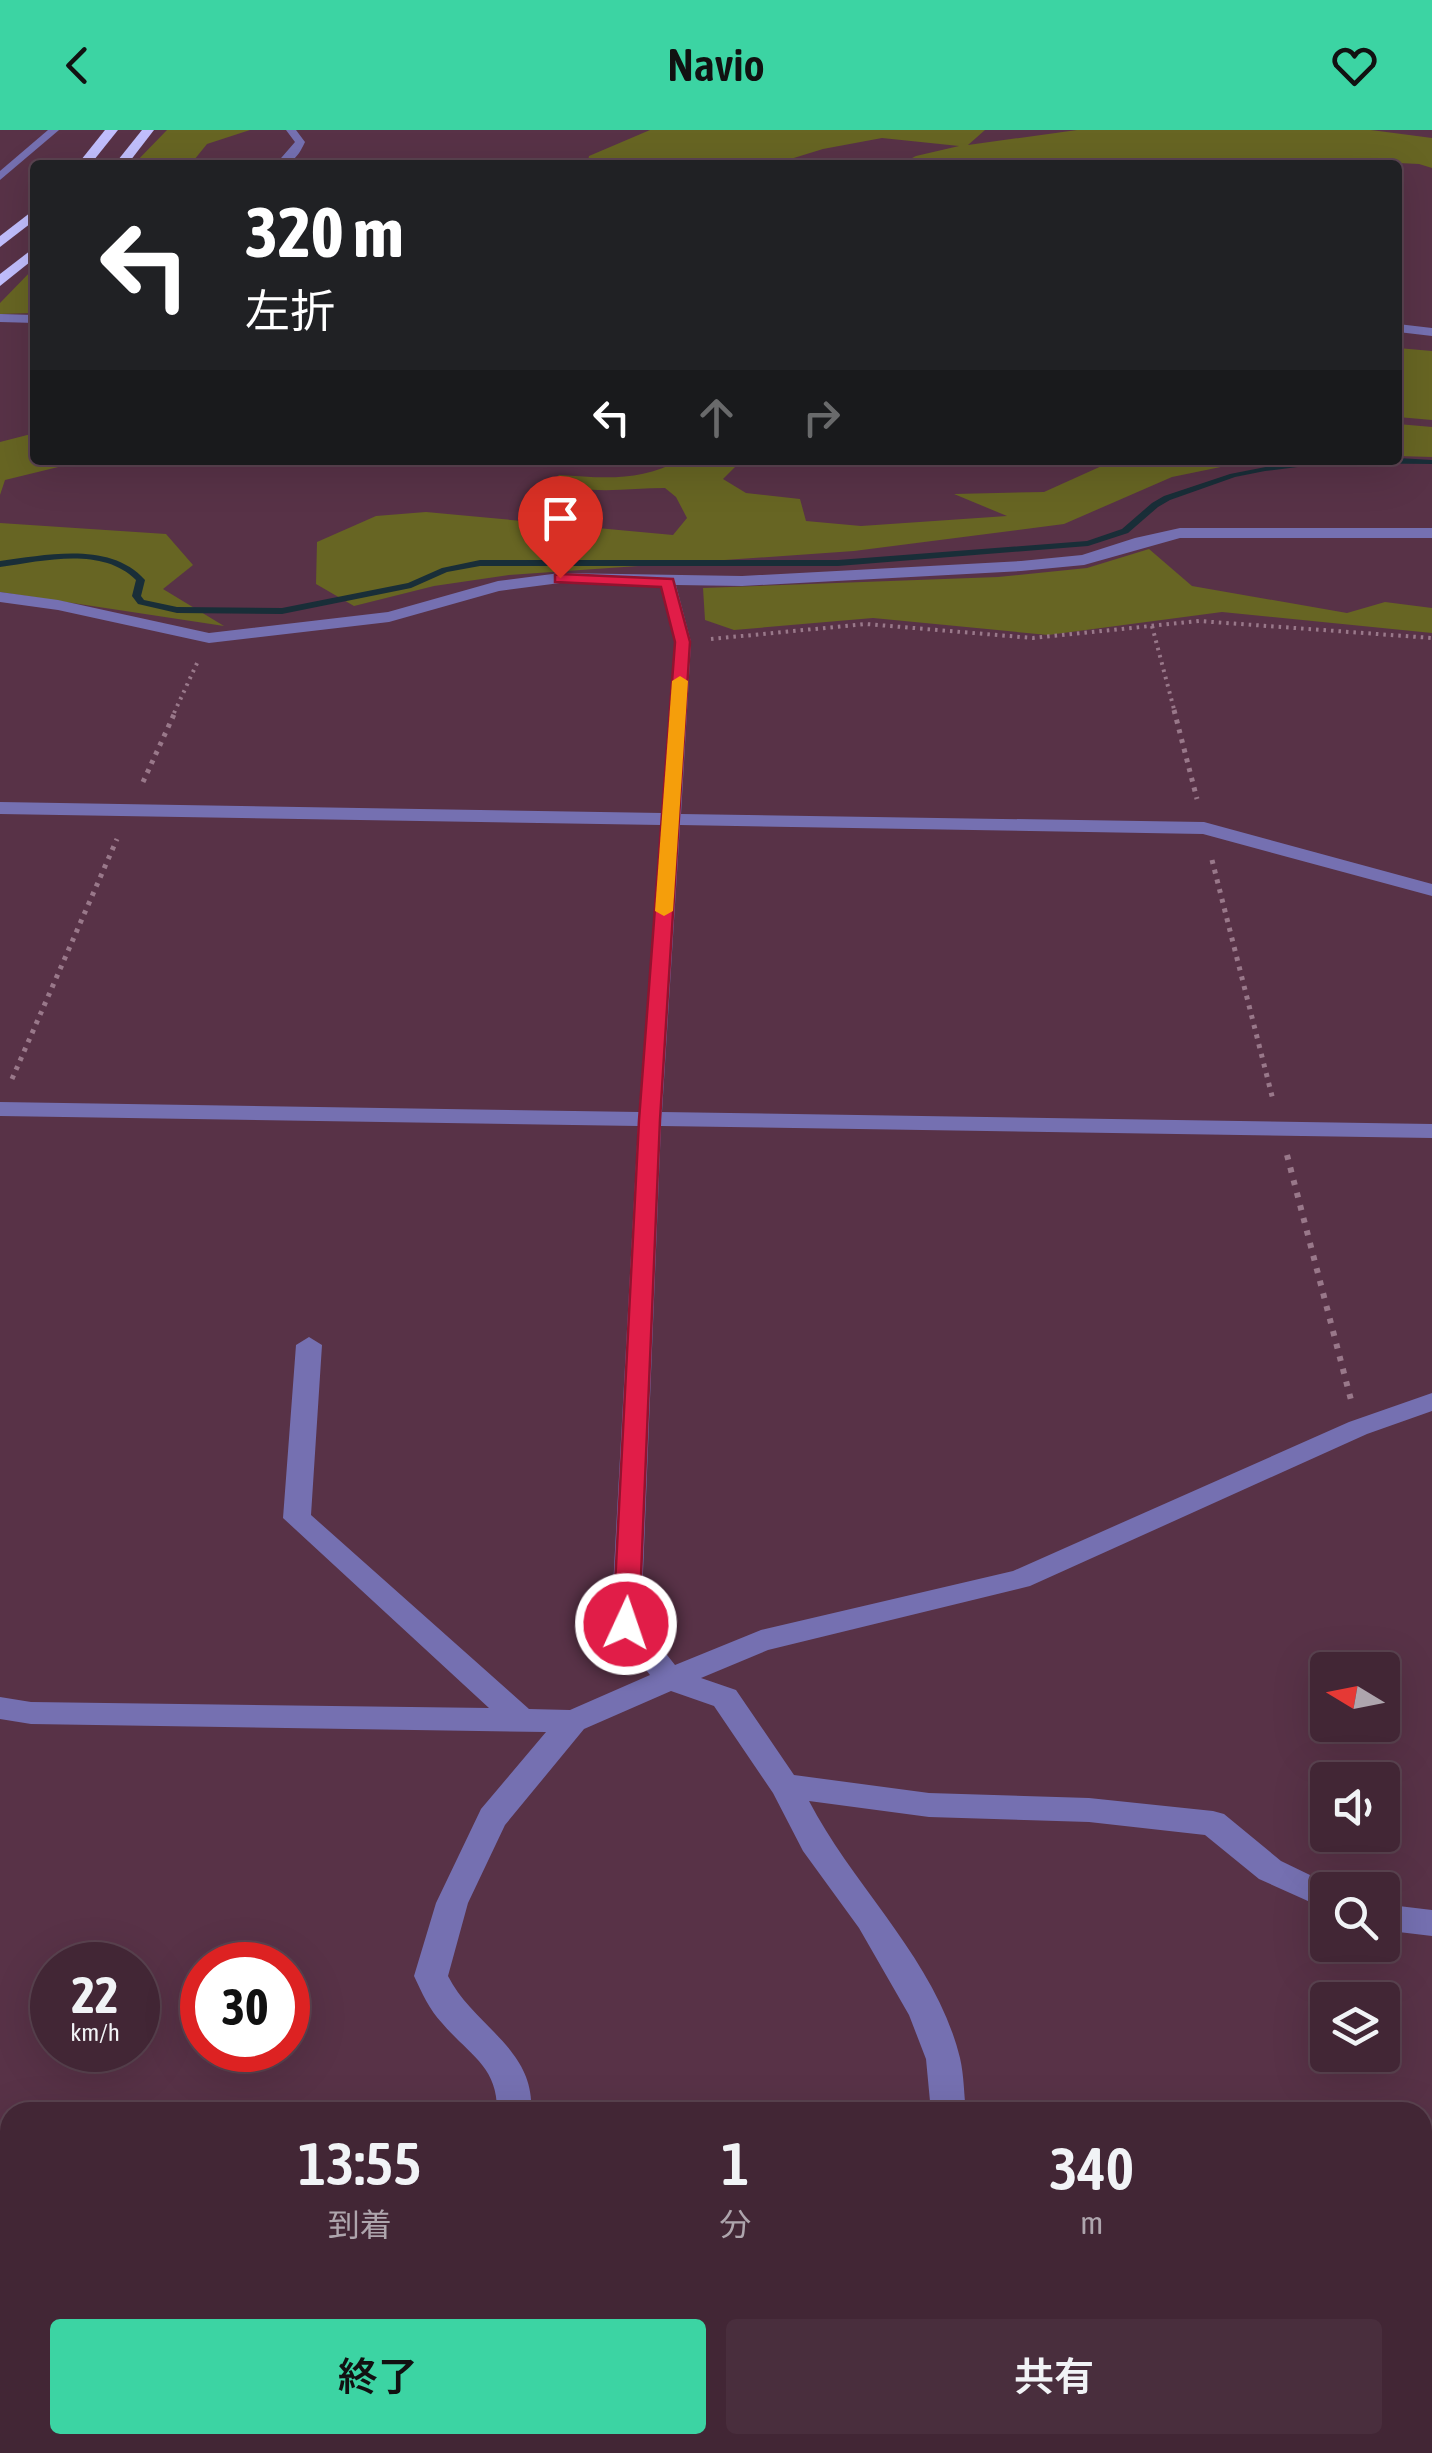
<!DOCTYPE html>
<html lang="ja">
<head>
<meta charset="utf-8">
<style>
  :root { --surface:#422635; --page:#492e3d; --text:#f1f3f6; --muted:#aea5ad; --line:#5a4350; --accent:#3cd4a3 }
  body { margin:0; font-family:"Asap Condensed","Noto Sans JP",sans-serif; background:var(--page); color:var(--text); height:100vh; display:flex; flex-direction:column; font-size:38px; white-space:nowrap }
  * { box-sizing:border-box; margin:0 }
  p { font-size:32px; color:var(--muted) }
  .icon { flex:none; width:55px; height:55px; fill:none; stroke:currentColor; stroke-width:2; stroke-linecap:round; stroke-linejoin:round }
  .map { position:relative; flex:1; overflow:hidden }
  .sheet { position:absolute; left:0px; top:1972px; width:1432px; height:352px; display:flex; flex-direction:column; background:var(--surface); border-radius:30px 30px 0 0; box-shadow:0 10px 40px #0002,0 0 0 2px var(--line) }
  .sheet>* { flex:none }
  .guide { position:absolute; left:30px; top:30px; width:1372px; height:305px; border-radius:10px; box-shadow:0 10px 40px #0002,0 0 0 2px var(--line); background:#202124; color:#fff; overflow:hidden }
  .needle { width:65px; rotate:280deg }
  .controls { position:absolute; left:1310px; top:1522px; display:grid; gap:20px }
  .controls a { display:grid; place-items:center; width:90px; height:90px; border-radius:10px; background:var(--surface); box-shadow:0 10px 40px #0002,0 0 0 2px var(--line); font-size:50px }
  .speed { position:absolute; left:30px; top:1812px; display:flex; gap:20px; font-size:50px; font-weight:700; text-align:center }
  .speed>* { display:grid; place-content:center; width:130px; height:130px; border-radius:50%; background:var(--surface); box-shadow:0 10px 40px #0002,0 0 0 2px var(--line); line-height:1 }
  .speed small { font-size:25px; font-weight:400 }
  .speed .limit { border:15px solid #d22; background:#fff; color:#111 }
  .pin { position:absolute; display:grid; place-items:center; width:85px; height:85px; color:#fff; margin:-102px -42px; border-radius:50% 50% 50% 0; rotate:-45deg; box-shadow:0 0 10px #0007 }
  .pin .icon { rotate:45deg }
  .me { position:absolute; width:110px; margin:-55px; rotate:3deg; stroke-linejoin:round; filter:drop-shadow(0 0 8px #0008) }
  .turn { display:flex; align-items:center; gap:35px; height:210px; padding:0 50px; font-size:45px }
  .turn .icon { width:130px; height:130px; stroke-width:2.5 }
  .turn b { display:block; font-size:70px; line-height:85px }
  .lanes { display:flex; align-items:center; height:95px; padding:0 50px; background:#0003; justify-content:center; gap:50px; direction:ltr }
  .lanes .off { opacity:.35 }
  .eta { display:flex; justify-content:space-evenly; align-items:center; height:170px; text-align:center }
  .eta b { font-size:60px; font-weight:600; line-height:70px }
  .action { display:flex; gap:20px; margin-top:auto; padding:20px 50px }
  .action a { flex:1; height:115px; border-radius:10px; background:var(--accent); color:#111; font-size:40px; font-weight:600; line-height:115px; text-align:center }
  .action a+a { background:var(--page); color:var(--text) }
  header { display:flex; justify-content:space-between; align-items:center; height:130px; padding:0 50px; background:var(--accent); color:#111; font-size:45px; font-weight:600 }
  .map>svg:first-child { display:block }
  .green { fill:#676523 }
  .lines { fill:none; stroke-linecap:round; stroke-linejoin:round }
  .stream { fill:#192e38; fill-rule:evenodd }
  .path-far2 { stroke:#99788a; stroke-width:4; stroke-dasharray:2.5 5; stroke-linecap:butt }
  .path-far1 { stroke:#99788a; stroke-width:5; stroke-dasharray:4 6; stroke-linecap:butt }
  .path { stroke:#99788a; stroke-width:6; stroke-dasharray:5 8; stroke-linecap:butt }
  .minor { fill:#7570b1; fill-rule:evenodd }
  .highway { fill:#c1befd; fill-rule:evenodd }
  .route { fill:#e11d48; stroke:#92132f; stroke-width:2.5 }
  .slow { fill:#f59e0b }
</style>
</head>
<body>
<header><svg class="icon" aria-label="back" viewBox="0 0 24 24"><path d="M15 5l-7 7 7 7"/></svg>Navio<svg class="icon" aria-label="heart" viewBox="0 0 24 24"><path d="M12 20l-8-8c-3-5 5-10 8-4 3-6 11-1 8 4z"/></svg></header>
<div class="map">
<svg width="1432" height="2323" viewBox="0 0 1432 2323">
  <rect width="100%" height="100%" fill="#583247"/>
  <!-- green -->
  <g class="green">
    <polygon points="167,0 250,0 207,14 190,35 133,35"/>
    <polygon points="650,0 985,0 968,15 1077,0 1371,0 1432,8 1432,38 1419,34 1378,32 898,35 916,26 959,16 882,8 823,19 771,35 587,35 589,26"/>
    <polygon points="35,137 35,183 0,184 0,173"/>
    <polygon points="1398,218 1432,221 1432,290 1398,287"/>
    <polygon points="1398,294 1432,297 1432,327 1398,326"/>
    <polygon points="35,303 35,330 87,330 5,350 0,365 0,312"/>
    <path d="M 680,330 L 742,330 L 723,349 L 746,363 L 800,369 L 806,391 L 861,396 L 1007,386 L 954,364 L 1044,362 L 1115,330 L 1255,330 L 1172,347 L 1064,394 L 854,421 L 509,445 L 434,456 L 354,476 L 316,454 L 317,412 L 376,386 L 426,382 L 673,405 L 687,388 L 676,367 L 665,358 C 628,358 586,366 552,351 L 559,345 C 604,348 640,352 680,330 Z"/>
    <polygon points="0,393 166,404 193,435 163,459 224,496 0,462"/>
    <polygon points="1149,419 1192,456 1347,483 1385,472 1432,478 1432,503 1222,482 1048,505 873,488 734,500 705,490 703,458 998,447 1087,438"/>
  </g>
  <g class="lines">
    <!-- stream -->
    <path class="stream" d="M 1398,328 L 1432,330 L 1432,334 L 1329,333 L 1265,341 L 1235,347 L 1170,370 L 1158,377 L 1128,403 L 1088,416 L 838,436 L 480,436 L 447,442 L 411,458 L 282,484 L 177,483 L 138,474 L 132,466 L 136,450 C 102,416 43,431 0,437 L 0,431 C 47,425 110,411 145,450 L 141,466 L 144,470 L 177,477 L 282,478 L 408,453 L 442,438 L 480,430 L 838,430 L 1087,411 L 1122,399 L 1152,373 L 1164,366 L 1230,344 L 1297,331 L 1398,330 Z"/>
    <!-- path-far2 -->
    <g class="path-far2">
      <polyline points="1152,496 1175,583"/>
      <polyline points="711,509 866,494 1033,508 1199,491 1432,508"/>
      <polyline points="174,583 198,531"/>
    </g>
    <!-- path-far1 -->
    <g class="path-far1">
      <polyline points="1174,580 1197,669"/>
      <polyline points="143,652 176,580"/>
      <polyline points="1212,730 1273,970"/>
      <polyline points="12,949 117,709"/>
    </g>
    <!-- path -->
    <polyline class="path" points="1287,1025 1351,1270"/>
    <!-- minor -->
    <g class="minor">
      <polygon points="48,0 59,0 0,50 0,41"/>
      <path d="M 286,0 L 296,0 L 305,12 C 298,27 292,35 275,35 L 295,12 Z"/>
      <polygon points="0,184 35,185 35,193 0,192"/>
      <polygon points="1398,194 1432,198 1432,206 1398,202"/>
      <path d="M 1180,398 L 1432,398 L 1432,408 L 1180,408 L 1084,435 L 1021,441 L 742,456 L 676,455 L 691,512 L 681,684 L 1204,692 L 1432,754 L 1432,766 L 1203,704 L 680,695 L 662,982 L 1432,994 L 1432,1008 L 661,996 L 641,1492 L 675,1535 L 761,1500 L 1013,1441 L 1349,1292 L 1432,1263 L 1432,1281 L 1367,1304 L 1030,1456 L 768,1520 L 701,1548 L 736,1560 L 794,1645 L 929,1663 L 1089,1668 L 1213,1681 L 1224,1684 L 1281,1731 L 1341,1760 L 1328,1760 L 1328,1780 L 1259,1749 L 1205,1705 L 1089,1692 L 929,1687 L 809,1671 C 854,1758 936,1830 960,1928 C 964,1945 964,1965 966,1982 L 931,1982 L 926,1929 L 909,1885 L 859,1798 L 803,1721 L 773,1663 L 714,1576 L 671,1561 L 584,1599 L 505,1695 L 468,1773 L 448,1846 C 473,1896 536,1919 531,1982 L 497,1982 C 498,1936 469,1925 442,1893 C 429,1879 422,1863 414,1846 L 436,1773 L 481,1679 L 546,1602 L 31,1594 L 0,1589 L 0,1567 L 31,1572 L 489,1578 L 283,1388 L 296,1215 L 309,1207 L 322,1215 L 311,1385 L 529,1579 L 570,1580 L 650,1545 L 611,1494 L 638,996 L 0,986 L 0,972 L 639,982 L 661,695 L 0,684 L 0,672 L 662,683 L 675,512 L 660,454 L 560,453 L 499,461 L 389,492 L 209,513 L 58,480 L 0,472 L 0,462 L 58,470 L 209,503 L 388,482 L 498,451 L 560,443 L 742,446 L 1021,431 L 1082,425 L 1135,408 Z"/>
      <polygon points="1382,1774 1432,1780 1432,1806 1382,1800"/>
      <polygon points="0,2298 10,2302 10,2315 28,2315 32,2323 0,2323"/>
      <polygon points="418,2315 458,2315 459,2323 419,2323"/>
      <rect x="884" y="2315" width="40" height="8"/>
    </g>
    <!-- highway -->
    <g class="highway">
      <polygon points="105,0 118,0 90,35 77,35"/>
      <polygon points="142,0 154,0 127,35 114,35"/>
      <polygon points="35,79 35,90 0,117 0,106"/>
      <polygon points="35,117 35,128 0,156 0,144"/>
    </g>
  </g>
  <!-- route -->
  <polygon class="route" points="560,444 673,449 690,512 660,990 639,1494 635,1500 617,1500 613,1494 639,990 675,512 661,457 555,452 555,445"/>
  <!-- slow -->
  <polygon class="slow" points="680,546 688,551 673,781 664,786 655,781 672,551"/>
</svg>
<div class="controls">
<a><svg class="needle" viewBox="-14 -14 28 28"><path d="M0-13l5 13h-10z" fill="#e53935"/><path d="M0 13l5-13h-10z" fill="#aea5ad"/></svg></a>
<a><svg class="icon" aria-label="sound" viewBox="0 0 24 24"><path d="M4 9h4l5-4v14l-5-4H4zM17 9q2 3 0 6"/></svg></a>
<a><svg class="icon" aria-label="search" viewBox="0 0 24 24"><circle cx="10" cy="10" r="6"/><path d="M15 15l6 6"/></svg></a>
<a><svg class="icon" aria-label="layers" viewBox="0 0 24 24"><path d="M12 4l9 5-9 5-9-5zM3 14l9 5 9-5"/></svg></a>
</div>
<div class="speed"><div>22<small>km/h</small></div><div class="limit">30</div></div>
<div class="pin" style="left:560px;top:448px;background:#d93025"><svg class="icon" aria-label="arrive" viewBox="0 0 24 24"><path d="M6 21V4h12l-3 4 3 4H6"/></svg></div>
<svg class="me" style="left:626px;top:1494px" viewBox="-20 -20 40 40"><circle r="17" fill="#e11d48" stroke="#fff" stroke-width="3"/><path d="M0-11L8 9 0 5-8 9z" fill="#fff"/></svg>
<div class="guide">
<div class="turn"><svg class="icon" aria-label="left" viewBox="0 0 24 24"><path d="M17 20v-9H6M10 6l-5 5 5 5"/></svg><div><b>320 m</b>左折</div></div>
<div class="lanes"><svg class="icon" aria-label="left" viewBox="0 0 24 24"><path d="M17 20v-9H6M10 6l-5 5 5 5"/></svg><svg class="icon off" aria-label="ahead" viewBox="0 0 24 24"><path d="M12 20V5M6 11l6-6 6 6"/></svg><svg class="icon off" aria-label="right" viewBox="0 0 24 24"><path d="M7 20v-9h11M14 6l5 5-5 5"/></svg></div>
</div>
<section class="sheet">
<div class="eta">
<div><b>13:55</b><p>到着</p></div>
<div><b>1</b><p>分</p></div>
<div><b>340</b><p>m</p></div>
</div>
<div class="action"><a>終了</a><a>共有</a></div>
</section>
</div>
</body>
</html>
